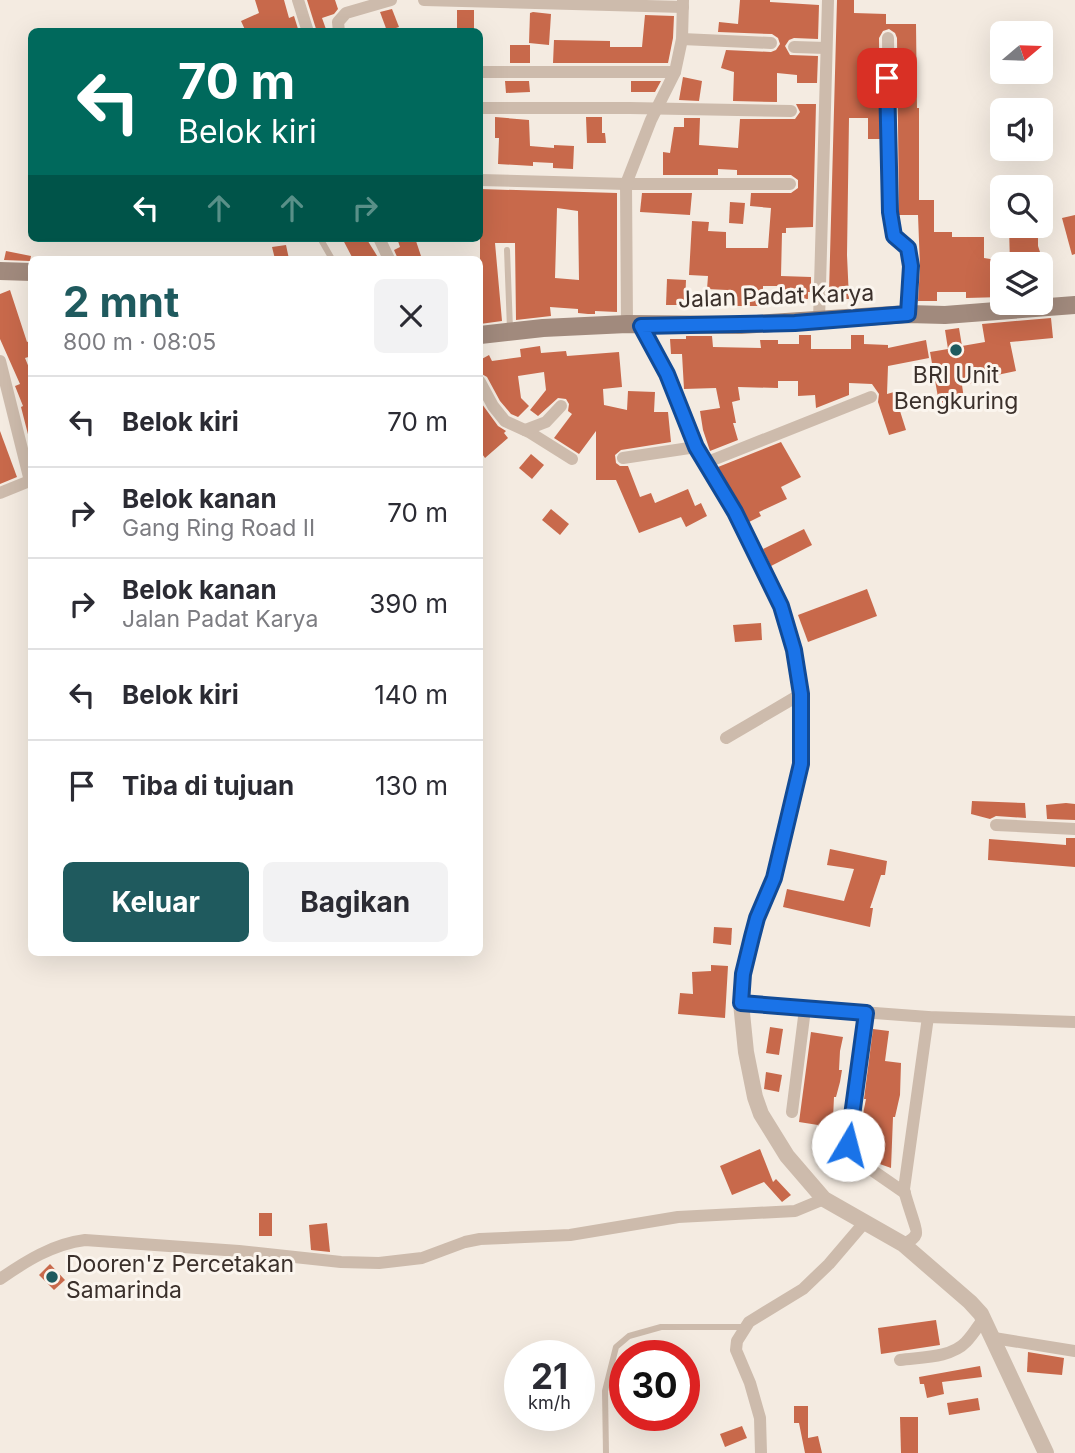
<!DOCTYPE html>
<html lang="id">
<head>
<meta charset="utf-8">
<style>
  :root { --surface:#fff; --page:#f2f2f3; --text:#2b2b33; --muted:#7c7c81; --line:#e1e1e2; --accent:#1f5a5e }
  body { margin:0; font-family:Inter,sans-serif; background:var(--page); color:var(--text); height:100vh; display:flex; flex-direction:column; font-size:26px; white-space:nowrap }
  * { box-sizing:border-box; margin:0 }
  p { font-size:23px; color:var(--muted) }
  .icon { flex:none; width:38px; height:38px; fill:none; stroke:currentColor; stroke-width:2; stroke-linecap:round; stroke-linejoin:round }
  .map { position:relative; flex:1; overflow:hidden }
  .side { position:absolute; left:28px; top:256px; width:455px; height:700px; display:flex; flex-direction:column; background:var(--surface); border-radius:10px; box-shadow:0 7px 28px #0002 }
  .side>* { flex:none }
  .hud { position:absolute; left:28px; top:28px; width:455px; height:214px; border-radius:10px; box-shadow:0 7px 28px #0002; background:#00695c; color:#fff; overflow:hidden }
  .needle { width:46px; rotate:71deg }
  .tools { position:absolute; left:990px; top:21px; display:grid; gap:14px }
  .tools a { display:grid; place-items:center; width:63px; height:63px; border-radius:10px; background:var(--surface); box-shadow:0 7px 28px #0002; font-size:35px }
  .speed { position:absolute; left:504px; top:1340px; display:flex; gap:14px; font-size:35px; font-weight:700; text-align:center }
  .speed>* { display:grid; place-content:center; width:91px; height:91px; border-radius:50%; background:var(--surface); box-shadow:0 7px 28px #0002; line-height:1 }
  .speed small { font-size:18px; font-weight:400 }
  .speed .limit { border:10px solid #d22; background:#fff; color:#111 }
  .pin { position:absolute; display:grid; place-items:center; width:60px; height:60px; color:#fff; margin:-30px; border-radius:14px; box-shadow:0 4px 10px #0006 }
  .me { position:absolute; width:77px; margin:-38px; rotate:8deg; stroke-linejoin:round; filter:drop-shadow(0 0 5px #0008) }
  .turn { display:flex; align-items:center; gap:24px; height:147px; padding:0 35px; font-size:32px }
  .turn .icon { width:91px; height:91px; stroke-width:2.5 }
  .turn b { display:block; font-size:49px; line-height:60px }
  .lanes { display:flex; align-items:center; height:66px; padding:0 35px; background:#0003; justify-content:center; gap:35px; direction:ltr }
  .lanes .off { opacity:.35 }
  .round { display:grid; place-items:center; flex:none; width:74px; height:74px; border-radius:10px; background:var(--page) }
  .summary { display:flex; align-items:center; justify-content:space-between; height:119px; padding:0 35px }
  h1 { font-size:42px; font-weight:700; line-height:52px; color:var(--accent) }
  .primary-button { display:flex; gap:14px; margin-top:auto; padding:14px 35px }
  .primary-button a { flex:1; height:80px; border-radius:10px; background:var(--accent); color:#fff; font-size:28px; font-weight:700; line-height:80px; text-align:center }
  .primary-button a+a { background:var(--page); color:var(--text) }
  ul { padding:0; list-style:none }
  li { display:flex; align-items:center; gap:21px; height:91px; padding:0 35px; border-top:2px solid var(--line) }
  li div { flex:1 }
  li b { display:block; font-size:26px }
  li em { font-style:normal }
  .map>svg:first-child { display:block }
  .building { fill:#c8694b; fill-rule:evenodd }
  .lines { fill:none; stroke-linecap:round; stroke-linejoin:round }
  .service { stroke:#cdbbac; stroke-width:6 }
  .minor { stroke:#cdbbac; stroke-width:12 }
  .tertiary { stroke:#cdbbac; stroke-width:16 }
  .secondary { stroke:#a18a7d; stroke-width:18 }
  .route-casing { stroke:#114b97; stroke-width:18 }
  .route { stroke:#1a73e8; stroke-width:12 }
  .poi-dot { fill:#1f5a5e; stroke:#fbf5ee; stroke-width:2.5 }
  .labels { text-anchor:middle; stroke-width:6; stroke-linejoin:round; paint-order:stroke }
  .street-label { font-size:23px; fill:#3b302b; stroke:#fbf5ee }
  .poi-label { font-size:23px; fill:#3b302b; stroke:#fbf5ee }
</style>
</head>
<body>
<div class="map">
<svg width="1075" height="1453" viewBox="0 0 1075 1453">
  <rect width="100%" height="100%" fill="#f4ebe1"/>
  <!-- building -->
  <g class="building">
    <polygon points="255,0 284,0 289,18 294,16 299,32 246,32 241,21 259,13"/>
    <polygon points="307,0 335,0 338,9 334,14 322,18 327,32 317,32"/>
    <polygon points="740,0 770,0 770,2 819,5 818,39 794,38 789,40 785,46 790,55 818,56 817,83 797,83 797,75 777,73 777,102 733,101 734,72 721,68 726,50 771,52 776,50 780,44 778,38 772,34 718,32 719,22 738,24"/>
    <polygon points="837,0 854,0 854,13 886,14 886,24 916,24 917,108 919,108 919,200 934,200 934,232 952,232 952,237 984,237 984,258 1003,261 1003,297 966,298 966,292 937,292 937,301 918,301 920,267 918,215 899,215 899,211 897,38 895,33 889,29 883,31 879,38 880,139 868,139 868,118 849,118 847,255 849,299 835,299 835,293 829,293"/>
    <polygon points="392,9 399,27 387,31 380,12"/>
    <rect x="457" y="10" width="17" height="22"/>
    <polygon points="533,12 551,14 549,45 529,43 530,13"/>
    <polygon points="645,15 674,16 673,38 668,63 553,63 554,40 610,41 610,47 642,47"/>
    <rect x="510" y="45" width="20" height="18"/>
    <polygon points="683,77 702,81 699,101 679,100"/>
    <polygon points="505,81 529,81 530,92 506,93"/>
    <polygon points="631,81 661,81 655,92 631,92"/>
    <polygon points="796,104 816,104 813,227 786,228 786,233 782,233 781,276 811,277 811,292 808,292 808,299 783,298 783,286 763,286 763,306 727,306 727,290 707,289 708,276 689,275 692,221 709,222 708,231 726,232 726,248 768,248 771,208 750,206 751,193 791,193 798,188 798,180 791,175 737,175 737,170 718,169 718,175 663,175 663,152 670,153 674,127 684,127 684,118 700,118 699,145 738,148 740,119 795,119 800,112"/>
    <polygon points="495,117 529,120 530,146 554,148 554,145 574,146 573,169 553,168 553,163 533,162 533,166 498,164 499,138 495,138"/>
    <polygon points="586,117 602,117 602,133 605,133 606,143 587,143"/>
    <path d="M 480,189 L 617,193 L 617,312 L 595,311 L 595,314 L 588,314 L 578,313 L 578,309 L 550,307 L 551,316 L 516,320 L 515,243 L 495,243 L 502,321 L 480,324 ZM 557,208 L 578,211 L 579,280 L 555,278 Z"/>
    <polygon points="642,193 692,193 690,215 640,212"/>
    <polygon points="730,202 745,203 743,224 729,223"/>
    <polygon points="1075,215 1075,254 1072,255 1062,218"/>
    <polygon points="1009,226 1038,226 1038,246 1044,264 1010,264"/>
    <polygon points="342,238 366,238 379,259 353,259"/>
    <polygon points="397,238 415,238 422,259 398,259 394,250 400,247"/>
    <polygon points="286,245 289,259 275,259 272,247"/>
    <polygon points="6,251 31,256 30,261 4,260"/>
    <polygon points="667,279 686,280 685,305 666,305"/>
    <polygon points="10,290 27,342 32,340 32,356 25,358 32,375 31,446 21,407 23,406 15,386 20,384 0,339 0,294"/>
    <polygon points="1051,318 1053,338 1010,342 1016,371 983,378 983,381 962,385 964,399 939,403 930,352 948,349 945,330 959,328 962,346 985,342 982,324"/>
    <polygon points="799,335 811,335 811,349 851,349 851,335 864,335 864,344 888,345 888,348 926,340 929,358 888,366 887,394 894,392 906,430 889,435 878,402 879,394 872,384 849,383 849,395 816,408 815,395 798,396 798,381 778,381 778,388 738,387 740,400 732,402 736,423 733,423 738,440 710,451 703,430 700,411 720,408 716,388 684,389 682,354 671,354 670,339 686,339 686,336 712,336 713,347 761,348 760,340 778,340 778,344 799,344"/>
    <polygon points="540,346 541,353 566,351 567,356 619,352 622,387 603,389 604,405 627,410 628,391 655,392 654,412 668,412 671,442 621,450 615,455 616,463 620,466 628,466 640,497 651,493 655,503 688,489 695,506 701,503 707,516 686,527 681,517 639,533 616,480 596,480 596,431 579,454 554,438 572,414 568,411 569,404 566,399 558,398 538,416 530,410 546,390 544,372 518,376 521,398 529,406 518,417 511,414 500,401 487,377 480,373 480,360 489,355 492,361 521,357 520,349"/>
    <polygon points="482,404 498,426 506,431 504,433 508,438 485,458 480,451 480,406"/>
    <polygon points="0,431 17,477 0,484"/>
    <polygon points="781,442 801,477 781,487 787,499 759,512 761,516 749,522 718,467"/>
    <polygon points="531,454 544,465 532,479 519,468"/>
    <polygon points="551,509 569,524 560,535 542,520"/>
    <polygon points="804,529 812,545 771,566 763,549"/>
    <polygon points="867,589 877,616 808,642 798,615"/>
    <polygon points="761,623 762,640 735,642 733,625"/>
    <polygon points="972,801 1025,803 1026,818 996,816 990,819 971,814"/>
    <polygon points="1066,803 1075,804 1075,820 1047,819 1046,805"/>
    <polygon points="1066,838 1075,838 1075,867 988,860 989,839 1066,845"/>
    <polygon points="830,849 887,861 885,875 881,875 870,908 873,908 870,927 783,907 787,889 844,901 854,869 827,865"/>
    <polygon points="714,927 732,928 731,945 713,943"/>
    <polygon points="711,965 728,966 725,1018 678,1014 680,993 693,994 692,972 711,971"/>
    <polygon points="770,1027 783,1029 779,1055 766,1053"/>
    <polygon points="873,1029 889,1031 885,1061 901,1063 900,1095 895,1117 893,1117 891,1168 877,1163 879,1148 857,1144 866,1099 864,1099"/>
    <polygon points="811,1032 843,1037 840,1051 839,1070 842,1070 840,1082 836,1097 834,1097 832,1140 818,1141 818,1125 799,1122"/>
    <polygon points="766,1072 782,1075 779,1092 764,1089"/>
    <polygon points="760,1149 773,1182 776,1179 791,1195 782,1202 764,1182 732,1195 720,1166"/>
    <rect x="259" y="1213" width="13" height="23"/>
    <polygon points="327,1223 330,1252 311,1250 309,1225"/>
    <polygon points="50,1264 65,1280 54,1290 39,1275"/>
    <polygon points="936,1320 940,1345 881,1354 878,1328"/>
    <polygon points="1028,1352 1064,1358 1062,1375 1027,1372"/>
    <polygon points="980,1366 982,1377 942,1382 944,1394 927,1398 924,1384 920,1384 919,1377"/>
    <polygon points="978,1398 980,1410 949,1415 947,1403"/>
    <polygon points="794,1406 808,1406 808,1438 818,1436 822,1453 805,1453 799,1423 794,1423"/>
    <polygon points="900,1417 918,1417 918,1453 901,1453"/>
    <polygon points="742,1426 747,1438 725,1447 720,1434"/>
  </g>
  <g class="lines">
    <!-- service -->
    <g class="service">
      <polyline points="320,238 332,259"/>
      <polyline points="507,250 510,329"/>
      <polyline points="606,1453 605,1391 616,1347 629,1336 661,1327 744,1327"/>
    </g>
    <!-- minor -->
    <g class="minor">
      <polyline points="298,0 308,32"/>
      <polyline points="424,0 683,7"/>
      <polyline points="339,32 338,22 346,13 391,0"/>
      <polyline points="888,38 890,212 894,236 908,248 911,266 908,314"/>
      <polyline points="682,39 771,43"/>
      <polyline points="794,47 826,48"/>
      <polyline points="480,72 675,72"/>
      <polyline points="480,108 630,108 791,111"/>
      <polyline points="480,180 626,184 790,184"/>
      <polyline points="379,238 389,259"/>
      <polyline points="819,321 828,0"/>
      <polyline points="627,324 626,184 651,120 675,72 682,39 683,0"/>
      <polyline points="641,326 667,375 696,447 735,512 781,606 794,650 801,694 801,764 774,878 757,918 743,974 741,1003 928,1017 1075,1022"/>
      <polyline points="0,361 30,481"/>
      <polyline points="480,382 493,406 505,421 529,432 572,459"/>
      <polyline points="525,430 546,422 561,406"/>
      <polyline points="623,458 696,447"/>
      <polyline points="705,463 871,397"/>
      <polyline points="0,493 32,480"/>
      <polyline points="726,738 801,694"/>
      <polyline points="996,825 1075,829"/>
      <polyline points="866,1013 848,1148 853,1157 905,1193"/>
      <polyline points="792,1112 805,1009"/>
      <path d="M 903,1244 C 907,1242 914,1240 916,1234 C 918,1230 905,1198 904,1189 L 928,1017"/>
      <path d="M 0,1279 C 26,1261 53,1244 85,1240 L 239,1251 L 341,1262 L 379,1263 L 422,1258 L 465,1242 L 480,1239 L 570,1235 L 678,1217 L 795,1211 L 824,1199"/>
      <polyline points="994,1338 1075,1351"/>
      <path d="M 900,1360 C 921,1357 951,1358 966,1342 C 973,1335 978,1326 984,1318"/>
      <polyline points="761,1453 760,1418 750,1383 736,1350 737,1341 749,1322 803,1289 829,1264 864,1223"/>
    </g>
    <!-- tertiary -->
    <polyline class="tertiary" points="741,1003 746,1052 755,1097 761,1114 787,1156 824,1199 903,1244 970,1302 981,1314 1046,1453"/>
    <!-- secondary -->
    <g class="secondary">
      <polyline points="0,271 32,272"/>
      <polyline points="480,335 543,328 627,324 741,325 908,314 945,315 1075,305"/>
    </g>
  </g>
  <g class="lines">
    <!-- route casing -->
    <g class="route-casing">
      <polyline id="route" points="848,1145 866,1013 741,1003 743,974 752,937 757,918 774,878 801,764 801,694 794,650 781,606 735,512 696,447 667,374 641,326 795,323 908,314 911,266 908,248 894,236 890,212 887,78"/>
    </g>
    <!-- route -->
    <use href="#route" class="route"/>
  </g>
  <!-- markers -->
  <g class="poi-dot">
    <circle cx="956" cy="350" r="7"/>
    <circle cx="52" cy="1277" r="7"/>
  </g>
  <g class="labels">
    <!-- street labels -->
    <g class="street-label">
      <text transform="translate(776 296) rotate(-2)" y="8">Jalan Padat Karya</text>
    </g>
    <!-- poi labels -->
    <g class="poi-label">
      <text x="956" y="383">BRI Unit<tspan x="956" dy="26">Bengkuring</tspan></text>
      <text x="66" y="1272" text-anchor="start">Dooren'z Percetakan<tspan x="66" dy="26">Samarinda</tspan></text>
    </g>
  </g>
</svg>
<div class="tools">
<a><svg class="needle" viewBox="-14 -14 28 28"><path d="M0-13l5 13h-10z" fill="#e53935"/><path d="M0 13l5-13h-10z" fill="#7c7c81"/></svg></a>
<a><svg class="icon" aria-label="sound" viewBox="0 0 24 24"><path d="M4 9h4l5-4v14l-5-4H4zM17 9q2 3 0 6"/></svg></a>
<a><svg class="icon" aria-label="search" viewBox="0 0 24 24"><circle cx="10" cy="10" r="6"/><path d="M15 15l6 6"/></svg></a>
<a><svg class="icon" aria-label="layers" viewBox="0 0 24 24"><path d="M12 4l9 5-9 5-9-5zM3 14l9 5 9-5"/></svg></a>
</div>
<div class="speed"><div>21<small>km/h</small></div><div class="limit">30</div></div>
<div class="pin" style="left:887px;top:78px;background:#d93025"><svg class="icon" aria-label="arrive" viewBox="0 0 24 24"><path d="M6 21V4h12l-3 4 3 4H6"/></svg></div>
<svg class="me" style="left:848px;top:1145px" viewBox="-20 -20 40 40"><circle r="19" fill="#fff"/><path d="M0-13L10 11 0 6-10 11z" fill="#1a73e8"/></svg>
<div class="hud">
<div class="turn"><svg class="icon" aria-label="left" viewBox="0 0 24 24"><path d="M17 20v-9H6M10 6l-5 5 5 5"/></svg><div><b>70 m</b>Belok kiri</div></div>
<div class="lanes"><svg class="icon" aria-label="left" viewBox="0 0 24 24"><path d="M17 20v-9H6M10 6l-5 5 5 5"/></svg><svg class="icon off" aria-label="ahead" viewBox="0 0 24 24"><path d="M12 20V5M6 11l6-6 6 6"/></svg><svg class="icon off" aria-label="ahead" viewBox="0 0 24 24"><path d="M12 20V5M6 11l6-6 6 6"/></svg><svg class="icon off" aria-label="right" viewBox="0 0 24 24"><path d="M7 20v-9h11M14 6l5 5-5 5"/></svg></div>
</div>
<section class="side">
<div class="summary"><div><h1>2 mnt</h1><p>800 m · 08:05</p></div><a class="round"><svg class="icon" aria-label="close" viewBox="0 0 24 24"><path d="M6 6l12 12M18 6L6 18"/></svg></a></div>
<ul>
<li><svg class="icon" aria-label="left" viewBox="0 0 24 24"><path d="M17 20v-9H6M10 6l-5 5 5 5"/></svg><div><b>Belok kiri</b></div><em>70 m</em></li>
<li><svg class="icon" aria-label="right" viewBox="0 0 24 24"><path d="M7 20v-9h11M14 6l5 5-5 5"/></svg><div><b>Belok kanan</b><p>Gang Ring Road II</p></div><em>70 m</em></li>
<li><svg class="icon" aria-label="right" viewBox="0 0 24 24"><path d="M7 20v-9h11M14 6l5 5-5 5"/></svg><div><b>Belok kanan</b><p>Jalan Padat Karya</p></div><em>390 m</em></li>
<li><svg class="icon" aria-label="left" viewBox="0 0 24 24"><path d="M17 20v-9H6M10 6l-5 5 5 5"/></svg><div><b>Belok kiri</b></div><em>140 m</em></li>
<li><svg class="icon" aria-label="arrive" viewBox="0 0 24 24"><path d="M6 21V4h12l-3 4 3 4H6"/></svg><div><b>Tiba di tujuan</b></div><em>130 m</em></li>
</ul>
<div class="primary-button"><a>Keluar</a><a>Bagikan</a></div>
</section>
</div>
</body>
</html>
